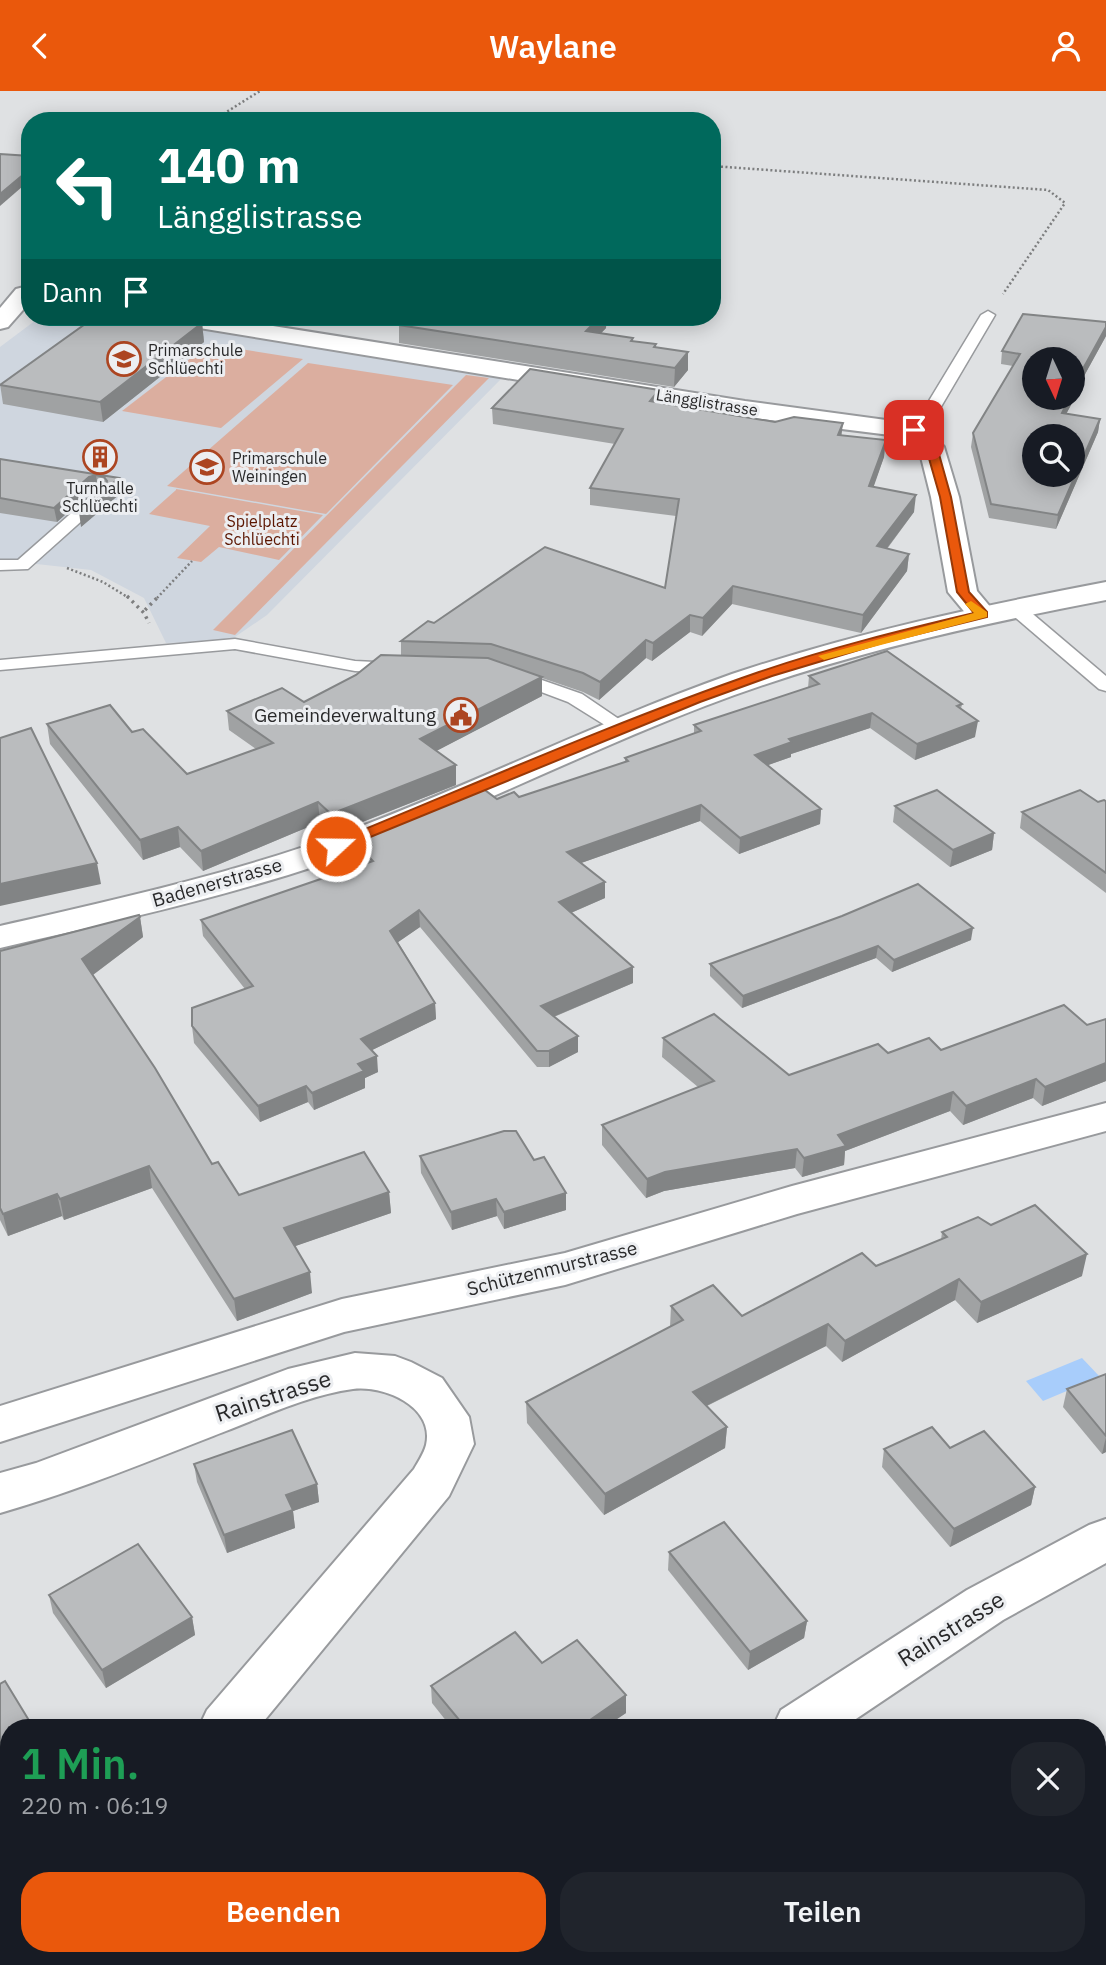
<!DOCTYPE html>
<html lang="de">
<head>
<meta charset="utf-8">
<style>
  :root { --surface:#171b24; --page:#20242c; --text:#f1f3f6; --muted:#9ea1a6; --accent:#ea580c }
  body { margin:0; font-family:"IBM Plex Sans",sans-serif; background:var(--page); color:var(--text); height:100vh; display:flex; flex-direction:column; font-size:26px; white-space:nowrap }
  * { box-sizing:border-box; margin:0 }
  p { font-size:23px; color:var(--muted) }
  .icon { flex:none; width:38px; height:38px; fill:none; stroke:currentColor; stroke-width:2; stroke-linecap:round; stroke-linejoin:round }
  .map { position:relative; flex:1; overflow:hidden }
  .drawer { position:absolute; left:0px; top:1628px; width:1106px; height:247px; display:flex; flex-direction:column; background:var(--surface); border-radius:28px 28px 0 0; box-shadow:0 4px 18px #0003 }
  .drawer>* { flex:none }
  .top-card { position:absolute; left:21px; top:21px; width:700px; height:214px; border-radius:28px; box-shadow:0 4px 18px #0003; background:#00695c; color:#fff; overflow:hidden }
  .needle { width:46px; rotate:176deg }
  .tools { position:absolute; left:1022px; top:256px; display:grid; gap:14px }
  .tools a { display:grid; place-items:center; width:63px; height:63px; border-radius:50%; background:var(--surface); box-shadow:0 4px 18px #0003; font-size:35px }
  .pin { position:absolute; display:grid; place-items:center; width:60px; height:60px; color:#fff; margin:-30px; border-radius:14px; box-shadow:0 4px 10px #0006 }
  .me { position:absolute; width:77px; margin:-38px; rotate:69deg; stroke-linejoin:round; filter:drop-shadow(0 0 5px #0008) }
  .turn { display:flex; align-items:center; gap:24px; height:147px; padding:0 21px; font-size:32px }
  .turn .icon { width:91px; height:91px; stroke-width:2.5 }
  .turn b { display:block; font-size:49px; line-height:60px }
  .then { display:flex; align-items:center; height:66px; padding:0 21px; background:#0003; gap:14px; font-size:26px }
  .round { display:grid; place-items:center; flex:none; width:74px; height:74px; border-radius:28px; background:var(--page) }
  .head { display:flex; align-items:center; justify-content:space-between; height:119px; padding:0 21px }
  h1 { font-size:42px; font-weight:600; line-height:52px; color:#1e9e55 }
  .action { display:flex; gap:14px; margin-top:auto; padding:14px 21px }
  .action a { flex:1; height:80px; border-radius:28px; background:var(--accent); color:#fff; font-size:28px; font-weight:600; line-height:80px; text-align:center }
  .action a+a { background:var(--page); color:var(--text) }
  header { display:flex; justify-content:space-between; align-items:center; height:91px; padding:0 21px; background:var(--accent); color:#fff; font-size:32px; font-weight:600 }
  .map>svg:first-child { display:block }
  .built { fill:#cfd6df }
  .green { fill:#dbae9f }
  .water { fill:#a8cdfb }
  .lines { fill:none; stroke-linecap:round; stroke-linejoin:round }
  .lane-casing { stroke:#989a9d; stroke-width:3 }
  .street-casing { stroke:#989a9d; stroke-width:4 }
  .secondary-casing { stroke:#989a9d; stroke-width:4 }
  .path-far1 { stroke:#7d7e7f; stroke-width:2.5; stroke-dasharray:2 2.5; stroke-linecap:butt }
  .path { stroke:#7d7e7f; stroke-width:3.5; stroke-dasharray:2.5 4.5; stroke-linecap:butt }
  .lane { fill:#fff; fill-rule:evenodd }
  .street { fill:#fff; fill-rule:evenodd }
  .secondary { fill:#fff; fill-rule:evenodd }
  .wall { fill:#a0a2a3 }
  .shaded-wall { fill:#828485 }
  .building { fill:#babcbe; stroke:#828485; stroke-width:2; fill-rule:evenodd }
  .route { fill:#ea580c; stroke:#983908; stroke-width:2 }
  .slow { fill:#f59e0b }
  .labels { text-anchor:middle; stroke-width:6; stroke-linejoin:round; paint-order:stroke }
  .far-poi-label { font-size:16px; fill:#29292a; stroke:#eceef1; text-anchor:start }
  .far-street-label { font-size:16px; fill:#29292a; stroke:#eceef1 }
  .far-park-label { font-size:16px; fill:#5b1500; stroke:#eceef1 }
  .poi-label { font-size:19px; fill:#29292a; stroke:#eceef1; text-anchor:end }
  .street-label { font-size:19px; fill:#29292a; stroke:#eceef1 }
  .near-street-label { font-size:23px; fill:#29292a; stroke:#eceef1 }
</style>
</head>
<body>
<header><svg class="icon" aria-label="back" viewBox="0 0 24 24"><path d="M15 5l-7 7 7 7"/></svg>Waylane<svg class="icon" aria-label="person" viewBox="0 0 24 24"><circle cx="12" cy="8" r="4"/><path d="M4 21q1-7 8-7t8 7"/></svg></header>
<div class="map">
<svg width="1106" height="1874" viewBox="0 0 1106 1874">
  <rect width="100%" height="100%" fill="#dfe1e3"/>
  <!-- built -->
  <polygon class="built" points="40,226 125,226 507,282 267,524 229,550 166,552 144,507 91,479 0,469 0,256"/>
  <!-- green -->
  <g class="green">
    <polygon points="209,253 303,268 221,337 122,320"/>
    <polygon points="308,272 453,294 326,423 167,395"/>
    <polygon points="466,284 489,287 235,544 213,539"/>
    <polygon points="176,399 176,398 323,424 279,469 219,456 201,471 177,467 210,435 149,423"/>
  </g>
  <!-- water -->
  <polygon class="water" points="1082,1267 1100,1286 1043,1310 1026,1290"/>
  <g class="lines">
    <!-- lane casing -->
    <g class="lane-casing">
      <g id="lane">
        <polygon points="988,220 995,224 932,331 919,342 909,342 906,339 918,328 981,224"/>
        <polygon points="99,401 105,403 107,406 105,409 28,478 0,479 0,469 18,469 93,403"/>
        <polygon points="1015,512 1021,513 1106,585 1106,600 1099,598 1009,521 1006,517 1009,513"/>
        <polygon points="235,548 355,570 395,572 404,577 395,582 355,580 235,558 0,579 0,569"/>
        <polygon points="513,579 582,603 632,637 623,643 616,641 568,611 507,588 504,584"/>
      </g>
    </g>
    <!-- street casing -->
    <g class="street-casing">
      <g id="street">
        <polygon points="24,196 30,197 30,211 8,236 0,238 0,217 16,198"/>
        <polygon points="163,226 217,226 745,310 923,334 944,356 959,406 977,500 997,524 992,530 982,533 972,530 948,501 931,406 919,358 906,346 745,326 175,233 167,231"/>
        <polygon points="1106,1012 1106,1040 797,1123 565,1194 344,1241 0,1351 0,1315 342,1208 565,1162 792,1095"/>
        <path d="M 355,1262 L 395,1265 L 411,1271 L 442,1287 L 469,1326 L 474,1353 L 449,1405 L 259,1636 L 199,1636 L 207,1619 L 414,1378 C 418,1371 424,1362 426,1354 C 435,1315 383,1294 353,1298 C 309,1304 267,1324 226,1340 C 151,1369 77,1400 0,1422 L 0,1382 L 36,1372 L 288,1278 Z"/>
        <polygon points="1106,1428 1106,1472 1003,1529 844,1636 773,1636 781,1619 967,1499 1089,1434"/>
        <polygon points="9,1846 9,1866 58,1866 55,1874 0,1874 0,1854"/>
        <polygon points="384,1866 454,1866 451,1874 381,1874"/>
      </g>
    </g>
    <!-- secondary casing -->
    <g class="secondary-casing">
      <path id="secondary" d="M 1106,491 L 1106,509 C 970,535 835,565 705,615 C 576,664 453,729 322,773 C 217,808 108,832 0,857 L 0,835 C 118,808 236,782 349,740 C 478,691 602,629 732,583 C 854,542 980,515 1106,491 Z"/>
    </g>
    <!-- path-far1 -->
    <g class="path-far1">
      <polyline points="212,30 260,0"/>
      <polyline points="712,75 1048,99 1065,112 1003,203"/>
      <polyline points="67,477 103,491 129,507"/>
      <polyline points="157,507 192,470"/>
    </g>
    <!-- path -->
    <g class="path">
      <polyline points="127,505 144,522 149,532"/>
      <polyline points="145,519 159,505"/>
    </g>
    <!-- lane -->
    <use href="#lane" class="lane"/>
    <!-- street -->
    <use href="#street" class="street"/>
    <!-- secondary -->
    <use href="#secondary" class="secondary"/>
  </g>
  <!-- wall -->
  <g class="wall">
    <polygon points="202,232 204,251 103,331 3,313 0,293"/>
    <polygon points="399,234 606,237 601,242 633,247 633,250 656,253 656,256 688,261 688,279 674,296 399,252"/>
    <polygon points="1106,236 1106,245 1073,305 1073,268 1034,306 1072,306 1071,314 1066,323 1100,328 1098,341 1056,438 989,427 971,356 973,342 1013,275 1001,273 1002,260"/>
    <polygon points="659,311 842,344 884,366 873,396 914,421 887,458 909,463 907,480 861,542 732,513 702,545 690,541 652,570 646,567 599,609 583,601 542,587 542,605 436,660 456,674 456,694 332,743 320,731 203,780 180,756 143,769 50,653 47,633 132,641 187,683 256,658 229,639 227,620 304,611 401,565 401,550 434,532 665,497 676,425 590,414 590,397 615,353 493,333 492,317"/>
    <polygon points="0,368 119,387 121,402 81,436 101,399 98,399 91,401 57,431 0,422"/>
    <polygon points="809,585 962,613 961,618 975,646 915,669 870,637 791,663 791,666 768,674 821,718 820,733 739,763 700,730 581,772 605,807 571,822 633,876 633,892 554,926 578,961 549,976 537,976 420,836 398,851 435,912 436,928 372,959 378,981 365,987 365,997 314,1019 308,1011 260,1031 194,952 192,935 245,898 203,845 201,829 362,774 353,765 352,749 497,708 519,706 625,671 625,667 694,643 694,634 808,597"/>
    <polygon points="1106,710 1106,802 1020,737 1022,721"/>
    <polygon points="895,715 994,742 992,759 950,776 893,731"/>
    <polygon points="842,825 971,849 892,881 876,867 742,917 710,885 710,873"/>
    <polygon points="140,826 143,846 93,884 212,1073 239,1104 389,1101 391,1122 295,1155 312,1202 237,1230 152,1097 64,1129 62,1125 8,1145 0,1129 0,860"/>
    <polygon points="1106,928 1106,990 1042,1015 1033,1007 963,1034 950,1020 845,1060 844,1074 802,1086 795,1077 664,1100 646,1107 602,1054 602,1034 698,996 662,966 663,947 789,984 888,962 941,959 1087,934"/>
    <polygon points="420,1065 566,1119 504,1138 497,1125 452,1139 421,1082"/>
    <polygon points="942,1141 1082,1185 977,1232 955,1209 842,1271 826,1255 707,1315 727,1336 725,1357 604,1424 527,1332 526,1311 670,1236 671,1215 742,1225 876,1175 941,1149"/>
    <polygon points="1106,1283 1106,1361 1102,1363 1063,1316 1067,1298"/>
    <polygon points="950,1357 1035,1396 1031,1414 950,1456 882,1376 884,1358"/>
    <polygon points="194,1373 317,1393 319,1411 293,1420 295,1437 227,1462 197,1391"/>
    <polygon points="669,1461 807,1530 804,1547 748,1579 668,1479"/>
    <polygon points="49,1504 192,1526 195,1544 106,1597 53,1522"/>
    <polygon points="542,1572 626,1604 626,1622 605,1636 451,1636 432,1612 431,1595"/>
    <polygon points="218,1866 257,1866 244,1874 224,1874"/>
  </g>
  <!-- shaded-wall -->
  <g class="shaded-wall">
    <polygon points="30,78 30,89 0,115 0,103"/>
    <polygon points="600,226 607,226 606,237 586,258 586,240"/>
    <polygon points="202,232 204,251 103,331 100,311"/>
    <polygon points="1106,236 1106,245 1073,305 1073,296"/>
    <polygon points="688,261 688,279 674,296 675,277"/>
    <polygon points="659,299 659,315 650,310"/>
    <polygon points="1069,306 1072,306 1071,314 1059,336 1062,322"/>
    <polygon points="1100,328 1098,341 1056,438 1058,424"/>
    <polygon points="843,332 841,348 838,344"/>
    <polygon points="886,349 884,366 868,412 869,395"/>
    <polygon points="96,384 98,399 91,401 57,431 54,417 89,386"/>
    <polygon points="119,387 121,402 81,436 79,421"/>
    <polygon points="916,404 914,421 875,473 877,455"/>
    <polygon points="909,463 907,480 861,542 863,524"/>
    <polygon points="733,495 732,513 702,545 703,527"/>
    <polygon points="690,524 690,541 652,570 653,552"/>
    <polygon points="646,549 646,567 599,609 600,591"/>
    <polygon points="542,586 542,605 421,668 420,648"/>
    <polygon points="872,622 870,637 791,663 791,666 754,679 755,664 789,648"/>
    <polygon points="978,630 975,646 915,669 917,653"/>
    <polygon points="456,674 456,694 332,743 331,723"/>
    <polygon points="318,711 320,731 203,780 201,760"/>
    <polygon points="701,714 700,730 567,777 567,761"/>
    <polygon points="821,718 820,733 739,763 740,747"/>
    <polygon points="178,736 180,756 143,769 140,749"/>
    <polygon points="994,742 992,759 950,776 953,759"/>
    <polygon points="97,772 101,793 0,815 0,793"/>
    <polygon points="605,791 605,807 559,827 559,811"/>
    <polygon points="419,819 420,836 391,856 390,840"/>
    <polygon points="140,826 143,846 86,889 82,868"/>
    <polygon points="973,837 971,849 892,881 894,869"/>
    <polygon points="878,855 876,867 742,917 743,905"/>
    <polygon points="633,876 633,892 541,931 541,915"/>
    <polygon points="435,912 436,928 362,964 361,948"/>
    <polygon points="578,945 578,961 549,976 549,960"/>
    <polygon points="377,965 378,981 365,987 365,997 314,1019 312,1002 358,973"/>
    <polygon points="1106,972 1106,990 1042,1015 1045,996"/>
    <polygon points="1036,988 1033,1007 963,1034 966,1015"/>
    <polygon points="306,995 308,1011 260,1031 258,1015"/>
    <polygon points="953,1001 950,1020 845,1060 844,1074 802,1086 804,1067 838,1044"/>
    <polygon points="797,1058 795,1077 664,1100 646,1107 647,1088 665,1081"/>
    <polygon points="149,1075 152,1097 64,1129 60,1108"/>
    <polygon points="389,1101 391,1122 287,1158 284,1137"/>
    <polygon points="566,1102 566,1119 504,1138 504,1121"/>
    <polygon points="57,1103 62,1125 8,1145 3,1123"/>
    <polygon points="496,1108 497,1125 452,1139 451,1121"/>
    <polygon points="1087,1163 1082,1185 977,1232 981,1211"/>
    <polygon points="310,1181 312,1202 237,1230 234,1208"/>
    <polygon points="959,1188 955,1209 842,1271 845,1250"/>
    <polygon points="828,1233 826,1255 692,1322 693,1301"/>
    <polygon points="727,1336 725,1357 604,1424 605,1403"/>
    <polygon points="1106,1346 1106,1361 1102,1363"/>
    <polygon points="317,1393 319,1411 293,1420 295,1437 227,1462 224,1444 286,1404"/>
    <polygon points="1035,1396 1031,1414 950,1456 954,1438"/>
    <polygon points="192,1526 195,1544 106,1597 102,1579"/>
    <polygon points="807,1530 804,1547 748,1579 750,1561"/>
    <polygon points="626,1604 626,1622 605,1636 580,1636"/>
    <polygon points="9,1714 9,1742 0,1747 0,1726 3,1718"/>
    <polygon points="229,1866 257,1866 244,1874 229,1874 227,1867"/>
  </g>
  <!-- building -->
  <g class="building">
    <polygon points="0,63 30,65 30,78 0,103"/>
    <path d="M 1023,223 L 1106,231 L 1106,236 L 1073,296 L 1073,268 L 1034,268 L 1034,306 L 1070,306 L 1062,322 L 1100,328 L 1058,424 L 991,413 L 973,342 L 1020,263 L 1002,260 ZM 1034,345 L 1073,345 L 1073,383 L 1034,383 Z"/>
    <polygon points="95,226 161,226 202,232 100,311 0,294"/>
    <polygon points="408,226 600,226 586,240 633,247 631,250 656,253 654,256 688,261 675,277 399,234"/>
    <polygon points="530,278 659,299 650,310 775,331 794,326 843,332 838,344 886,349 869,395 916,404 877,455 909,463 863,524 733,495 703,527 690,524 653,552 646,549 600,591 583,582 491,553 401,550 428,530 434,532 545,456 665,497 679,408 590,397 623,338 492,317"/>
    <polygon points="0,368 119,387 79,421 105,396 107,390 104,386 96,384 89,386 54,417 0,407"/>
    <polygon points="887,560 962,613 957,615 978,630 917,653 872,622 789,648 792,651 755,664 821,718 740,747 701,714 567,761 605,791 559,811 633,876 541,915 578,945 549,960 537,960 419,819 390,840 435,912 361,948 377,965 358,973 364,980 312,1002 306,995 258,1015 192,935 192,917 253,895 201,829 373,770 352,749 482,697 497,708 514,701 519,706 628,670 625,667 701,640 694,634 819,593 809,585"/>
    <polygon points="381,564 488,567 542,586 420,648 456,674 331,723 318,711 201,760 178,736 140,749 47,633 110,614 132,641 143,638 187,683 273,652 227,620 282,597 304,611 356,584"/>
    <polygon points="31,637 97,772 0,793 0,647"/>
    <polygon points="937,699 994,742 953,759 895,715"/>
    <polygon points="1080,699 1098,711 1104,709 1106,710 1106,782 1022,721"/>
    <polygon points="918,793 973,837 894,869 878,855 743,905 710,873 842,825"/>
    <polygon points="139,824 140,826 82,868 155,977 212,1073 218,1071 239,1104 364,1061 389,1101 284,1137 310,1181 234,1208 149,1075 60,1108 57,1103 3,1123 0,1117 0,860"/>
    <polygon points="1064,914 1087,934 1106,928 1106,972 1045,996 1036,988 966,1015 953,1001 838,1044 846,1055 804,1067 797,1058 665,1081 647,1088 602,1034 714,990 663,947 714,923 789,984 878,953 888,962 929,947 941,959"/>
    <polygon points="504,1040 516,1040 534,1069 544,1066 566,1102 504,1121 496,1108 451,1121 420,1065"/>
    <polygon points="1035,1114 1087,1163 981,1211 959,1188 845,1250 828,1233 693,1301 727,1336 605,1403 526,1311 683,1229 671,1215 713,1194 742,1225 862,1162 876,1175 947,1146 942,1141 978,1126 991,1134"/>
    <polygon points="1106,1283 1106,1345 1067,1298"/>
    <polygon points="932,1336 950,1357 984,1340 1035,1396 954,1438 884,1358"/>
    <polygon points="292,1339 317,1393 286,1404 293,1419 224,1444 194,1373"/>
    <polygon points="724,1431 807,1530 750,1561 669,1461"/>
    <polygon points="138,1453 192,1526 102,1579 49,1504"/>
    <polygon points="515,1541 542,1572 577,1549 626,1604 580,1636 465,1636 431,1595"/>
    <polygon points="5,1590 33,1636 9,1636 9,1714 3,1718 7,1722 0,1726 0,1593"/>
    <polygon points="508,1866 1089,1866 1097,1874 495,1873"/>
  </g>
  <!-- route -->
  <path class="route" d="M 910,336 L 917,336 L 937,356 L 951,406 L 969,501 L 987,521 L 987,526 L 882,552 L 772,585 L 700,611 L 341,758 L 331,758 L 331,752 C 473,694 614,631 759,581 C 829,557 902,539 974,522 L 957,501 L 940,406 L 926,357 L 910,341 Z"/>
  <!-- slow -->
  <polygon class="slow" points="971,510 987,521 987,526 824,569 818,565 974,522 965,513"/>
  <!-- icons -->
  <defs>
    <g id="school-ring" transform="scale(1.75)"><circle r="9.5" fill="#eceef1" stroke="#ac4521" stroke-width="1.5"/><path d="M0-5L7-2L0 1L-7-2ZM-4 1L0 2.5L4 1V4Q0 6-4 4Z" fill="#ac4521"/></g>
    <g id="building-ring" transform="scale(1.75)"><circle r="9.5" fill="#eceef1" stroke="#ac4521" stroke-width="1.5"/><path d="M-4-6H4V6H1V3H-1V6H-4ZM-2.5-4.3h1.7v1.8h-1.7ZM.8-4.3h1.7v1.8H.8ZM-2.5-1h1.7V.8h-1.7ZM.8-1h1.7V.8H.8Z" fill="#ac4521"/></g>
    <g id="civic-ring" transform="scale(1.75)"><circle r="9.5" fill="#eceef1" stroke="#ac4521" stroke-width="1.5"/><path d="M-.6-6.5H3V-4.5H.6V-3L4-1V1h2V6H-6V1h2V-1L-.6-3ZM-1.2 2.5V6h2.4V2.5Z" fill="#ac4521"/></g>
  </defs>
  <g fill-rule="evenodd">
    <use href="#school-ring" x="124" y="268"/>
    <use href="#building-ring" x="100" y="366"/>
    <use href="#school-ring" x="207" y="376"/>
    <use href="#civic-ring" x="461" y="624"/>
  </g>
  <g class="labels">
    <!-- far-poi labels -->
    <g class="far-poi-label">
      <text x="148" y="265">Primarschule<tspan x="148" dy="18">Schlüechti</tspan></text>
      <text x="232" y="373">Primarschule<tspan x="232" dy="18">Weiningen</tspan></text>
      <text x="100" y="403" text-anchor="middle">Turnhalle<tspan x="100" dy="18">Schlüechti</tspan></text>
    </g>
    <!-- far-street labels -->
    <g class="far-street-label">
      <text transform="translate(707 311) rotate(9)" y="6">Längglistrasse</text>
    </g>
    <!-- far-park labels -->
    <g class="far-park-label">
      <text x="262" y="436">Spielplatz<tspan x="262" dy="18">Schlüechti</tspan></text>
    </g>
    <!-- poi labels -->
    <g class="poi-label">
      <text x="436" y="631">Gemeindeverwaltung</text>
    </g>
    <!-- street labels -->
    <g class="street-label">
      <text transform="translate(217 791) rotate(-16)" y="7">Badenerstrasse</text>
      <text transform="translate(552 1177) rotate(-14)" y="7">Schützenmurstrasse</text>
    </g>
    <!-- near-street labels -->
    <g class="near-street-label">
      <text transform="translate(273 1305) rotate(-18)" y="8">Rainstrasse</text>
      <text transform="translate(951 1538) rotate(-32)" y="8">Rainstrasse</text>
    </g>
  </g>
</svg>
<div class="tools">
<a><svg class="needle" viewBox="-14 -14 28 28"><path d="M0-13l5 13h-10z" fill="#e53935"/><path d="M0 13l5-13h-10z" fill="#9ea1a6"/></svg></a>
<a><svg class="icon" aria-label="search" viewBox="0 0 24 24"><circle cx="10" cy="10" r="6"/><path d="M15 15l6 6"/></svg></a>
</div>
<div class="pin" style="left:914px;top:339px;background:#d93025"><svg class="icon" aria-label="arrive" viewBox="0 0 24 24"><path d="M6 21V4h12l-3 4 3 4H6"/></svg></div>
<svg class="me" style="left:336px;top:755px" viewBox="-20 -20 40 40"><circle r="17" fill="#ea580c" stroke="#fff" stroke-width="3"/><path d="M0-11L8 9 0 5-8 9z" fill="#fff"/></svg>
<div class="top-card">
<div class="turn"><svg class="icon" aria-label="left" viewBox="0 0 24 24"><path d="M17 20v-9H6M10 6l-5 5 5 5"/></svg><div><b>140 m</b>Längglistrasse</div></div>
<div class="then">Dann<svg class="icon" aria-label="arrive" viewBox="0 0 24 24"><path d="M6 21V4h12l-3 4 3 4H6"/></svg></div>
</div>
<section class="drawer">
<div class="head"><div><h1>1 Min.</h1><p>220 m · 06:19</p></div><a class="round"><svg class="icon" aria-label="close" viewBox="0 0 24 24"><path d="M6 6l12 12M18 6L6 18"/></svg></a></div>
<div class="action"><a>Beenden</a><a>Teilen</a></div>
</section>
</div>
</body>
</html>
